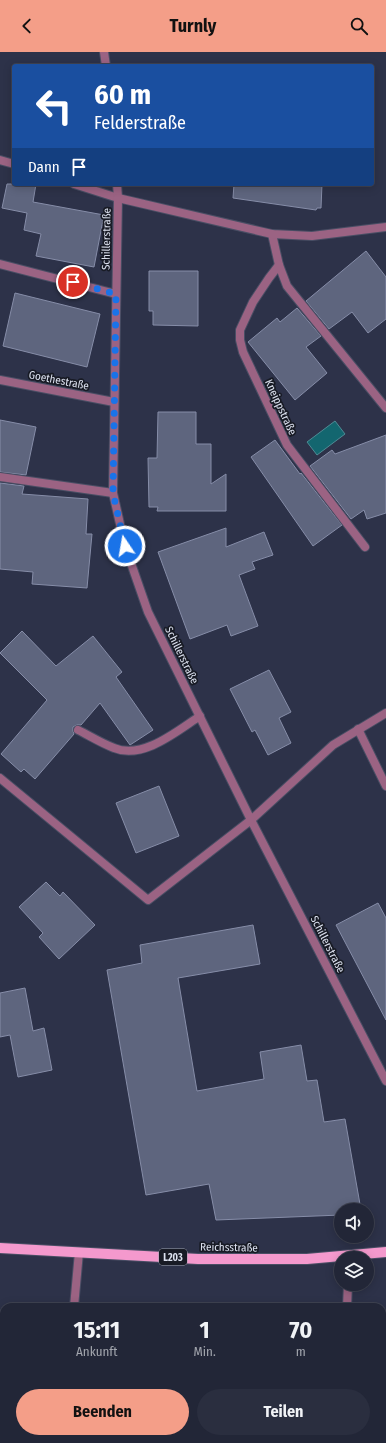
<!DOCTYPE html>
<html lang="de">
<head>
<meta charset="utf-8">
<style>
  :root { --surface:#222637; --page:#2a2e3f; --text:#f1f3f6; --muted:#a2a5ad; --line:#3f4352; --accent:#f49e88 }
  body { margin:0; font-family:"Fira Sans Condensed",sans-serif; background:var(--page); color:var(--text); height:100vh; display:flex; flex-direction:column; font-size:15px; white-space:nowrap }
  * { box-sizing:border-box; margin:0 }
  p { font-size:13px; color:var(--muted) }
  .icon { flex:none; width:22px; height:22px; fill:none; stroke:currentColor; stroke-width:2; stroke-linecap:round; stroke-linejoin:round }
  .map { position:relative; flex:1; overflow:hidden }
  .details { position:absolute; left:0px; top:1251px; width:386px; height:140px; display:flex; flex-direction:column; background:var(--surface); border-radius:12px 12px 0 0; box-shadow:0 2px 10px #0003,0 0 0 1px var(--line) }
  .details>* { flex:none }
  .hud { position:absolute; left:12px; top:12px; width:362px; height:122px; border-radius:4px; box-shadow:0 2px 10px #0003,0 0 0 1px var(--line); background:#1a4fa0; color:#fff; overflow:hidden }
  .tools { position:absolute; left:334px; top:1151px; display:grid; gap:8px }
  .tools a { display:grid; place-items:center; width:40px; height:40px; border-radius:50%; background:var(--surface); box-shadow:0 2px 10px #0003,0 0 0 1px var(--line); font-size:20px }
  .pin { position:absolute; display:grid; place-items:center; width:34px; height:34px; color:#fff; margin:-17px; border:2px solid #fff; border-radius:50%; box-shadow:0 1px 4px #0007 }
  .me { position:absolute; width:44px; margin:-22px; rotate:348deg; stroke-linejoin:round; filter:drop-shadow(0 0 3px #0008) }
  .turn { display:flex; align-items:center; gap:14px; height:84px; padding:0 16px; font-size:18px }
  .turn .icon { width:52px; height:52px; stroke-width:2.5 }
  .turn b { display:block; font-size:28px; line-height:34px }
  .then { display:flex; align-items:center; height:38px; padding:0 16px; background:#0003; gap:8px; font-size:15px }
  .eta { display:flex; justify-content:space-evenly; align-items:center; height:68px; text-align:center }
  .eta b { font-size:24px; font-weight:700; line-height:28px }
  .button { display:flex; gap:8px; margin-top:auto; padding:8px 16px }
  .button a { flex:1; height:46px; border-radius:24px; background:var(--accent); color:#111; font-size:16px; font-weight:700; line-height:46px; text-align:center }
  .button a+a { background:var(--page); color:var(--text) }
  header { display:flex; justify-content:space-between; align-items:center; height:52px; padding:0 16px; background:var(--accent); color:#111; font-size:18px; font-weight:700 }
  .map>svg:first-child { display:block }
  .green { fill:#3b6a21 }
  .water { fill:#13666f; stroke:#4f8b95 }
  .building { fill:#5e657e; stroke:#868da8 }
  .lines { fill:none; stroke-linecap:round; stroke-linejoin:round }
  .service-casing { stroke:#494e64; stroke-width:10 }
  .minor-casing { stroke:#494e64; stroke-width:10 }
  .primary-casing { stroke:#494e64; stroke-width:12 }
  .service { stroke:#9b6383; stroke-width:8 }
  .minor { stroke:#9b6383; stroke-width:8 }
  .primary { stroke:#f499cd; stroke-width:10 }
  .rail-casing { stroke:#999eb0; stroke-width:4.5 }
  .rail { stroke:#181b25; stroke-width:3; stroke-dasharray:9; stroke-linecap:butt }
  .route { stroke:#1a73e8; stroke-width:7; stroke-dasharray:0 12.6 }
  .labels { text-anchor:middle; stroke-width:3.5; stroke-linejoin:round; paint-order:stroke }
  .shield { fill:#181b25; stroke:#a1a6b2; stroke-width:1 }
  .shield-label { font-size:10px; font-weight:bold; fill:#dce1ef }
  .street-label { font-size:11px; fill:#dce1ef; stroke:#181b25 }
</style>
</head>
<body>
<header><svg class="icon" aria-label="back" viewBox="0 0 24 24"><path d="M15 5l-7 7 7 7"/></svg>Turnly<svg class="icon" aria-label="search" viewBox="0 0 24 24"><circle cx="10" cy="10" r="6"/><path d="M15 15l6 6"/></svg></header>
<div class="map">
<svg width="386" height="1391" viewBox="0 0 386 1391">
  <rect width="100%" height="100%" fill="#2d3249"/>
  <!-- green -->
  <polygon class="green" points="386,1369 386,1391 340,1391 348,1387 382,1387 382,1371"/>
  <!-- water -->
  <polygon class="water" points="335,369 345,382 317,403 307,390"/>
  <!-- building -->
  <g class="building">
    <polygon points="7,132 36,132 33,150 104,163 94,215 36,204 41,182 24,178 27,161 2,156"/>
    <polygon points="234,132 322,132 321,156 317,156 316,158 233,146"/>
    <polygon points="366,199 386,225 386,267 368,281 352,260 329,277 306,249"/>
    <polygon points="149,219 198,219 198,274 153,273 153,259 149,259"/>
    <polygon points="15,241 100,262 87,315 3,294"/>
    <polygon points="297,256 321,284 306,295 327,321 295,348 248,290 277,266 280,270"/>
    <polygon points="158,360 196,360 196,392 211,392 211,432 226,422 226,459 157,459 158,455 149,455 148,406 157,406"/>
    <polygon points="0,368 36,375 26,423 0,420"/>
    <polygon points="386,383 386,461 367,467 364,458 351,467 310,414 332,398 335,402"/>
    <polygon points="275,388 300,422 301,421 342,473 313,494 251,405"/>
    <polygon points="0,431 24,434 22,442 88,447 86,482 92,482 87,536 32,532 33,520 0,517"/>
    <polygon points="226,476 226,495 264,480 273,503 252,510 255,517 239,523 258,574 231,584 227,573 190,587 158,500"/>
    <polygon points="22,579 56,614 93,584 122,620 116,625 153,678 130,693 100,651 81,673 77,673 73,675 73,679 74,682 35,727 24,717 21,720 1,702 47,648 0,601"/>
    <polygon points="269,618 291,660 279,666 291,691 268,703 255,678 252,680 230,637"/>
    <polygon points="159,734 179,784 136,801 116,751"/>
    <polygon points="46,830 60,844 63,840 95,873 59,907 39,885 43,881 19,855"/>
    <polygon points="378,851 386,866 386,968 336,873"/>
    <polygon points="253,873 260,912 178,926 197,1039 264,1027 260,1000 301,993 307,1029 317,1028 324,1070 345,1067 361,1158 341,1158 341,1163 216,1168 209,1132 146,1143 107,918 142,911 140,893"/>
    <polygon points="25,936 33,979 44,976 52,1018 18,1025 10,983 0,985 0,941"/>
  </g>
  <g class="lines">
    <!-- service casing -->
    <g class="service-casing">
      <g id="service">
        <polyline points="0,108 14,112"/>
        <polyline points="74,132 118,146"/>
        <polyline points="272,182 279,213 287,234 386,356"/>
        <polyline points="279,213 269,226 253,250 240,278 240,288 243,300 287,393 365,495"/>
        <polyline points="0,425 113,441"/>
        <polyline points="358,677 386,734"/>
        <path d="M 78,678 C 90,684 101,691 114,696 C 143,708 177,679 200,664"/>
        <polyline points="0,726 148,848 251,768 333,693 386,661"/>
        <polyline points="74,1255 79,1200"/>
        <polyline points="0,1285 4,1283"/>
      </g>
    </g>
    <!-- minor casing -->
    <g class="minor-casing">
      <g id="minor">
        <polyline points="104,0 106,14"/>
        <polyline points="117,132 118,146 113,441 125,494 148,560 251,768 386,1029"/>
        <polyline points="118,146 272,182 312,184 386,175"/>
        <polyline points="0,212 116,242"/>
        <polyline points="0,328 114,350"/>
        <polyline points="347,1255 348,1232"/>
        <polyline points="230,1391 238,1387"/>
      </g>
    </g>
    <!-- primary casing -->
    <g class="primary-casing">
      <polyline id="primary" points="0,1196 198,1207 307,1207 386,1200"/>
    </g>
    <!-- service -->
    <use href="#service" class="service"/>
    <!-- minor -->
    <use href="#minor" class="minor"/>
    <!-- primary -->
    <use href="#primary" class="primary"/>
    <!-- rail casing -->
    <g class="rail-casing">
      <g id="rail">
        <polyline points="382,1371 386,1369"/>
        <polyline points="340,1391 348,1387"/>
      </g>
    </g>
    <!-- rail -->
    <use href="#rail" class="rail"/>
  </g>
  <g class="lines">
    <!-- route -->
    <polyline class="route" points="73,230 116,242 113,441 125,494"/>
  </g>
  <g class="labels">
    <!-- shield labels -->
    <rect class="shield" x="159" y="1197" width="28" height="16" rx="3"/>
    <g class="shield-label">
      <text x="173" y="1209">L203</text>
    </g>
    <!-- street labels -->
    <g class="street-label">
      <text transform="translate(106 187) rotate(-89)" y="4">Schillerstraße</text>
      <text transform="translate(59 328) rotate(11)" y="4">Goethestraße</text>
      <text transform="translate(281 355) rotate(65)" y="4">Kneippstraße</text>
      <text transform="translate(182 603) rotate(64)" y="4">Schillerstraße</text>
      <text transform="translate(328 892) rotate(63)" y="4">Schillerstraße</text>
      <text transform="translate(229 1195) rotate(1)" y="4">Reichsstraße</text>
    </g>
  </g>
</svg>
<div class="tools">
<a><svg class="icon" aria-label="sound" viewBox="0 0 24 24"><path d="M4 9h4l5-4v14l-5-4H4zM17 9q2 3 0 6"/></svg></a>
<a><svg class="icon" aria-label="layers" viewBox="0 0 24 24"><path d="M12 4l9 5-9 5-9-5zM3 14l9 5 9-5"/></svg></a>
</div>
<div class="pin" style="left:73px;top:230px;background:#d93025"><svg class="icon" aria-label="arrive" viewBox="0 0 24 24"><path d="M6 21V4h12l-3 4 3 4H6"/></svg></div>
<svg class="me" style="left:125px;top:494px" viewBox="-20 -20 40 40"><circle r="17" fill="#1a73e8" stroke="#fff" stroke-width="3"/><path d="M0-11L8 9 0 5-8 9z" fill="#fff"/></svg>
<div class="hud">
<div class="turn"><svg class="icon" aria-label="left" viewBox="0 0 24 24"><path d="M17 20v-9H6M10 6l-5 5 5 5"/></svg><div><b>60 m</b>Felderstraße</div></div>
<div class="then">Dann<svg class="icon" aria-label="arrive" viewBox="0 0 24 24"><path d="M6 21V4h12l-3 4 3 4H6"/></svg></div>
</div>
<section class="details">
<div class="eta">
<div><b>15:11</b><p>Ankunft</p></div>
<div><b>1</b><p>Min.</p></div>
<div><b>70</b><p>m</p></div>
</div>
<div class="button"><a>Beenden</a><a>Teilen</a></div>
</section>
</div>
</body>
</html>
